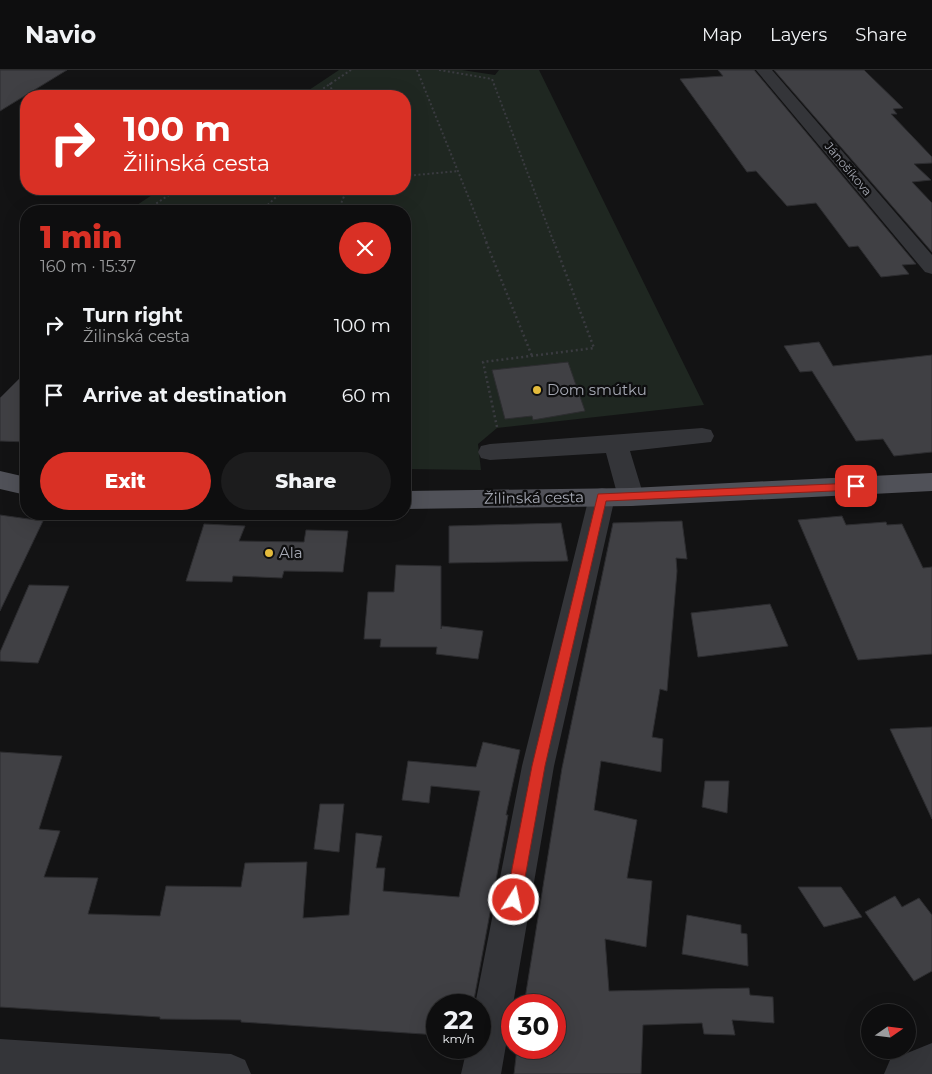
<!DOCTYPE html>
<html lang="en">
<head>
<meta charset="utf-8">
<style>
  :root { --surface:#0e0e0f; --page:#1c1c1d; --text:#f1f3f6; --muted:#9b9c9e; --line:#2e2e2f; --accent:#d93025 }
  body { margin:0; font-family:Montserrat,sans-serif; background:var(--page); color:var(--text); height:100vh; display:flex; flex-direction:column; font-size:19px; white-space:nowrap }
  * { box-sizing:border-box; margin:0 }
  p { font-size:16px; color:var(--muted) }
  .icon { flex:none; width:28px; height:28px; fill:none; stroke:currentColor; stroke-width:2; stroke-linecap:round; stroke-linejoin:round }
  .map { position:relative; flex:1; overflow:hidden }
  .side { position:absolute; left:20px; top:135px; width:391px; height:315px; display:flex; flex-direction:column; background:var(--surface); border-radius:20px; box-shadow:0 5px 20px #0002,0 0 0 1px var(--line) }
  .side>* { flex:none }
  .banner { position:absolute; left:20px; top:20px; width:391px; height:105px; border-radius:20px; box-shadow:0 5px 20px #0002,0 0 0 1px var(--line); background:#d93025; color:#fff; overflow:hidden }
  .needle { width:32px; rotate:76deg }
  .fabs { position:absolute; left:861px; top:934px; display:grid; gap:10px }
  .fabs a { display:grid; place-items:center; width:55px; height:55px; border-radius:50%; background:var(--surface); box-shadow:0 5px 20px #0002,0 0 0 1px var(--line); font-size:25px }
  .speed { position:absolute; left:426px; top:924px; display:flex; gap:10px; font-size:25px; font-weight:700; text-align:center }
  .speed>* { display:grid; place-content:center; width:65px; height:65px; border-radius:50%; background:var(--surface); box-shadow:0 5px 20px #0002,0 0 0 1px var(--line); line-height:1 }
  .speed small { font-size:12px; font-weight:400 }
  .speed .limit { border:8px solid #d22; background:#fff; color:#111 }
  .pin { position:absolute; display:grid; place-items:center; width:42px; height:42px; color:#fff; margin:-21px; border-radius:10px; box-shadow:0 2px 8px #0006 }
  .me { position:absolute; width:55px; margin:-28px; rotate:10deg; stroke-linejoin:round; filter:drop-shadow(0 0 4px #0008) }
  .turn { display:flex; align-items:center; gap:18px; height:105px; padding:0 20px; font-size:22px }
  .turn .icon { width:65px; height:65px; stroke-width:2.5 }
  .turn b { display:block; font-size:35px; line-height:42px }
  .round { display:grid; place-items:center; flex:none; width:52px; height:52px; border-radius:26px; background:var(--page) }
  .summary { display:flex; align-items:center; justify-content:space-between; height:85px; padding:0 20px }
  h1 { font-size:30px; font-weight:800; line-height:38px; color:var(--accent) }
  .action { display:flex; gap:10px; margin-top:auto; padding:10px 20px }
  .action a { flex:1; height:58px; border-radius:30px; background:var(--accent); color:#fff; font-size:20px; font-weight:800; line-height:58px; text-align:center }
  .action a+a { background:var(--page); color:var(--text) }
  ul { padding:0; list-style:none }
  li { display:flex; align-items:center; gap:15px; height:70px; padding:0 20px }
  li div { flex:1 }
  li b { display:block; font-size:19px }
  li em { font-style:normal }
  header { display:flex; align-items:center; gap:30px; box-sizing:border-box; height:70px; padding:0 25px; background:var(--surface); border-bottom:1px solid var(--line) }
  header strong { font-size:24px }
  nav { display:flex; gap:28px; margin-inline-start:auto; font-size:18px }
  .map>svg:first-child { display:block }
  .green { fill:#1f2721 }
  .building { fill:#404044; stroke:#2d2d30 }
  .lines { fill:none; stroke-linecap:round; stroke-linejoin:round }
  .path-far1 { stroke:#3a3b40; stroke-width:2; stroke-dasharray:2 2.5; stroke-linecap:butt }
  .path { stroke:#3a3b40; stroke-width:2.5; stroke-dasharray:2 3; stroke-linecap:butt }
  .minor { fill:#343539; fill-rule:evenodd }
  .major { fill:#505158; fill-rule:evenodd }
  .route { fill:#d93025; stroke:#8d1f18 }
  .poi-dot { fill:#e4bb3c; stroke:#0e0e0f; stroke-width:2 }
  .labels { text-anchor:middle; stroke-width:4.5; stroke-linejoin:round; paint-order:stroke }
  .far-street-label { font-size:12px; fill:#a6a9b4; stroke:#0e0e0f }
  .poi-label { font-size:15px; fill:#a6a9b4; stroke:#0e0e0f; text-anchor:start }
  .street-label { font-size:15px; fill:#a6a9b4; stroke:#0e0e0f }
</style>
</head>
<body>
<header>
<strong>Navio</strong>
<nav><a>Map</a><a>Layers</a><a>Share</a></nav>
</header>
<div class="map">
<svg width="932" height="1004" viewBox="0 0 932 1004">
  <rect width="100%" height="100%" fill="#131314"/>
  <!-- green -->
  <polygon class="green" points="339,0 462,0 495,5 499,0 539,0 704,335 497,358 478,374 481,400 405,399 405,141 128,141 161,119 405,119 405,26 300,26"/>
  <!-- building -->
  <g class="building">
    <polygon points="0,0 67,0 0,41"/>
    <polygon points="718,0 754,0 916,194 902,195 909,204 881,207 858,176 849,177 816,133 787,136 756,101 747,102 680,9 723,6"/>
    <polygon points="774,0 864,0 903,38 893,39 897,44 891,44 932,87 932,93 914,94 931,110 912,112 932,133 932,182"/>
    <polygon points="819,272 833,296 932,285 932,382 894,386 883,369 856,371 812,301 800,302 784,276"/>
    <polygon points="568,292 585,341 533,350 532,346 505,349 492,300"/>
    <polygon points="26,302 26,372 0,371 0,328"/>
    <polygon points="0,445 43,451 0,541"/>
    <polygon points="842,446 846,455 886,452 887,455 902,454 923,498 932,497 932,584 858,590 798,450"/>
    <polygon points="682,451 687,489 676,488 677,501 667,621 660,619 652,667 663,669 661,702 601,691 594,740 637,750 627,808 652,811 646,877 605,869 609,921 749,918 750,925 773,927 774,953 732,950 735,965 704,964 702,953 643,955 641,1004 514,1004 517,978 555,978 555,935 524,935 562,698 613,453"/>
    <polygon points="561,453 568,491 449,493 449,456"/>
    <polygon points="204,454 245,456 239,471 304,472 306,460 348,461 343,502 284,501 282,508 233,506 232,512 186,511"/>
    <polygon points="396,495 441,496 441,559 442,556 483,561 478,589 436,584 437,577 380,577 381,569 364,569 368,522 394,522"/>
    <polygon points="29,515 69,516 38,593 0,591 0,582"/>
    <polygon points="770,534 788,576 698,587 691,543"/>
    <polygon points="932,657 932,749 890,659"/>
    <polygon points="483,672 520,680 506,745 508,745 473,935 438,935 438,965 241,952 241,950 160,949 160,947 0,937 0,682 62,686 39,759 60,761 44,807 98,808 88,844 160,846 166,816 241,817 245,793 307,792 303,848 349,845 356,763 382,766 376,798 385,798 383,821 459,827 480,721 431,716 429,733 402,730 408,691 476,697"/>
    <polygon points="705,711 729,711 727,743 702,737"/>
    <polygon points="320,734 344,734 339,782 314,779"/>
    <polygon points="798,817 841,817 862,847 824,857"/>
    <polygon points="895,826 902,837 919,828 932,845 932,901 914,911 865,842"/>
    <polygon points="687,845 741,855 741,863 747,864 748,896 682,884"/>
  </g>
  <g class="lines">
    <!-- path-far1 -->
    <g class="path-far1">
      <polyline points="417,0 487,173"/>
      <polyline points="439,0 492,9 554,173"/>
      <polyline points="330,13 333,26"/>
      <polyline points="312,26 351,0"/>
      <polyline points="405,106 459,101"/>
      <polyline points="145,141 178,119"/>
      <polyline points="261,141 285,119"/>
      <polyline points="338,141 347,119"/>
    </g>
    <!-- path -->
    <g class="path">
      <polyline points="486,172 532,286"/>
      <polyline points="497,357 483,292 594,278 554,172"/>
    </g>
    <!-- minor -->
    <g class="minor">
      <polygon points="756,0 772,0 932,185 932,204 925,202"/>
      <polygon points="702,358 711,360 714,366 711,372 630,381 644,427 640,434 631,436 622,434 618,427 606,383 490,390 481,388 478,382 481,376 490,374"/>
      <polygon points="602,418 611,420 615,427 554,696 501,1004 461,1004 467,978 480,978 480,935 475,935 522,696 589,427 593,420"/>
      <polygon points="0,969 231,984 245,990 251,1004 0,1004"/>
      <polygon points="932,973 932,1004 884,1004 890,990"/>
    </g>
    <!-- major -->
    <g class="major">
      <polygon points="0,401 26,407 26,425 0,419"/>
      <polygon points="932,403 932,421 631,436 405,439 405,421 631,418"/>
    </g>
  </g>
  <!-- route -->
  <polygon class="route" points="856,413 861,416 856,420 606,431 545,696 521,830 519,836 514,838 508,836 506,830 532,696 598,424"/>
  <!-- markers -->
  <g class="poi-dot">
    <circle cx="537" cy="320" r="5"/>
    <circle cx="269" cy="483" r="5"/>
  </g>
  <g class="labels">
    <!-- far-street labels -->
    <g class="far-street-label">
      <text transform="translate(848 99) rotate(50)" y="4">Jánošíkova</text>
    </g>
    <!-- poi labels -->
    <g class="poi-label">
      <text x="547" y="325">Dom smútku</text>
      <text x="279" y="488">Ala</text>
    </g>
    <!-- street labels -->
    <g class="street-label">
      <text transform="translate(534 428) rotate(-1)" y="5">Žilinská cesta</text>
    </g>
  </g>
</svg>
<div class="fabs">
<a><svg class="needle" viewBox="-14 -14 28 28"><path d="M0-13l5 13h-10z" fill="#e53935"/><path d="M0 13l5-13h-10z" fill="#9b9c9e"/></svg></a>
</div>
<div class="speed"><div>22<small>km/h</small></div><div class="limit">30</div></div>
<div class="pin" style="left:856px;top:416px;background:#d93025"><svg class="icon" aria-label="arrive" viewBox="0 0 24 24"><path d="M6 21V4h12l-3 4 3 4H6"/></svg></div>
<svg class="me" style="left:514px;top:830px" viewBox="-20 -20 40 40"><circle r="17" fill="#d93025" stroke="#fff" stroke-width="3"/><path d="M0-11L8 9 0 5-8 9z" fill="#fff"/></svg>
<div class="banner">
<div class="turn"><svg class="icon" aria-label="right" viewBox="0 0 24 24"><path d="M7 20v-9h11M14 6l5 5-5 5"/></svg><div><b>100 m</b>Žilinská cesta</div></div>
</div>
<section class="side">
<div class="summary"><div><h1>1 min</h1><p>160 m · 15:37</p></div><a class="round" style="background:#d93025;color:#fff"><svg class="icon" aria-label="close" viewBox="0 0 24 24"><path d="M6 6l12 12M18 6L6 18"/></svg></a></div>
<ul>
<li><svg class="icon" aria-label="right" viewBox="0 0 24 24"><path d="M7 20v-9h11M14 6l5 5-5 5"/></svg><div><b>Turn right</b><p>Žilinská cesta</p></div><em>100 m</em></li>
<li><svg class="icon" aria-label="arrive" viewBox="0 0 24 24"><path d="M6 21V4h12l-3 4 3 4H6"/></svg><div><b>Arrive at destination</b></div><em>60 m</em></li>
</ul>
<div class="action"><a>Exit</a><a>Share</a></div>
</section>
</div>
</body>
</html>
